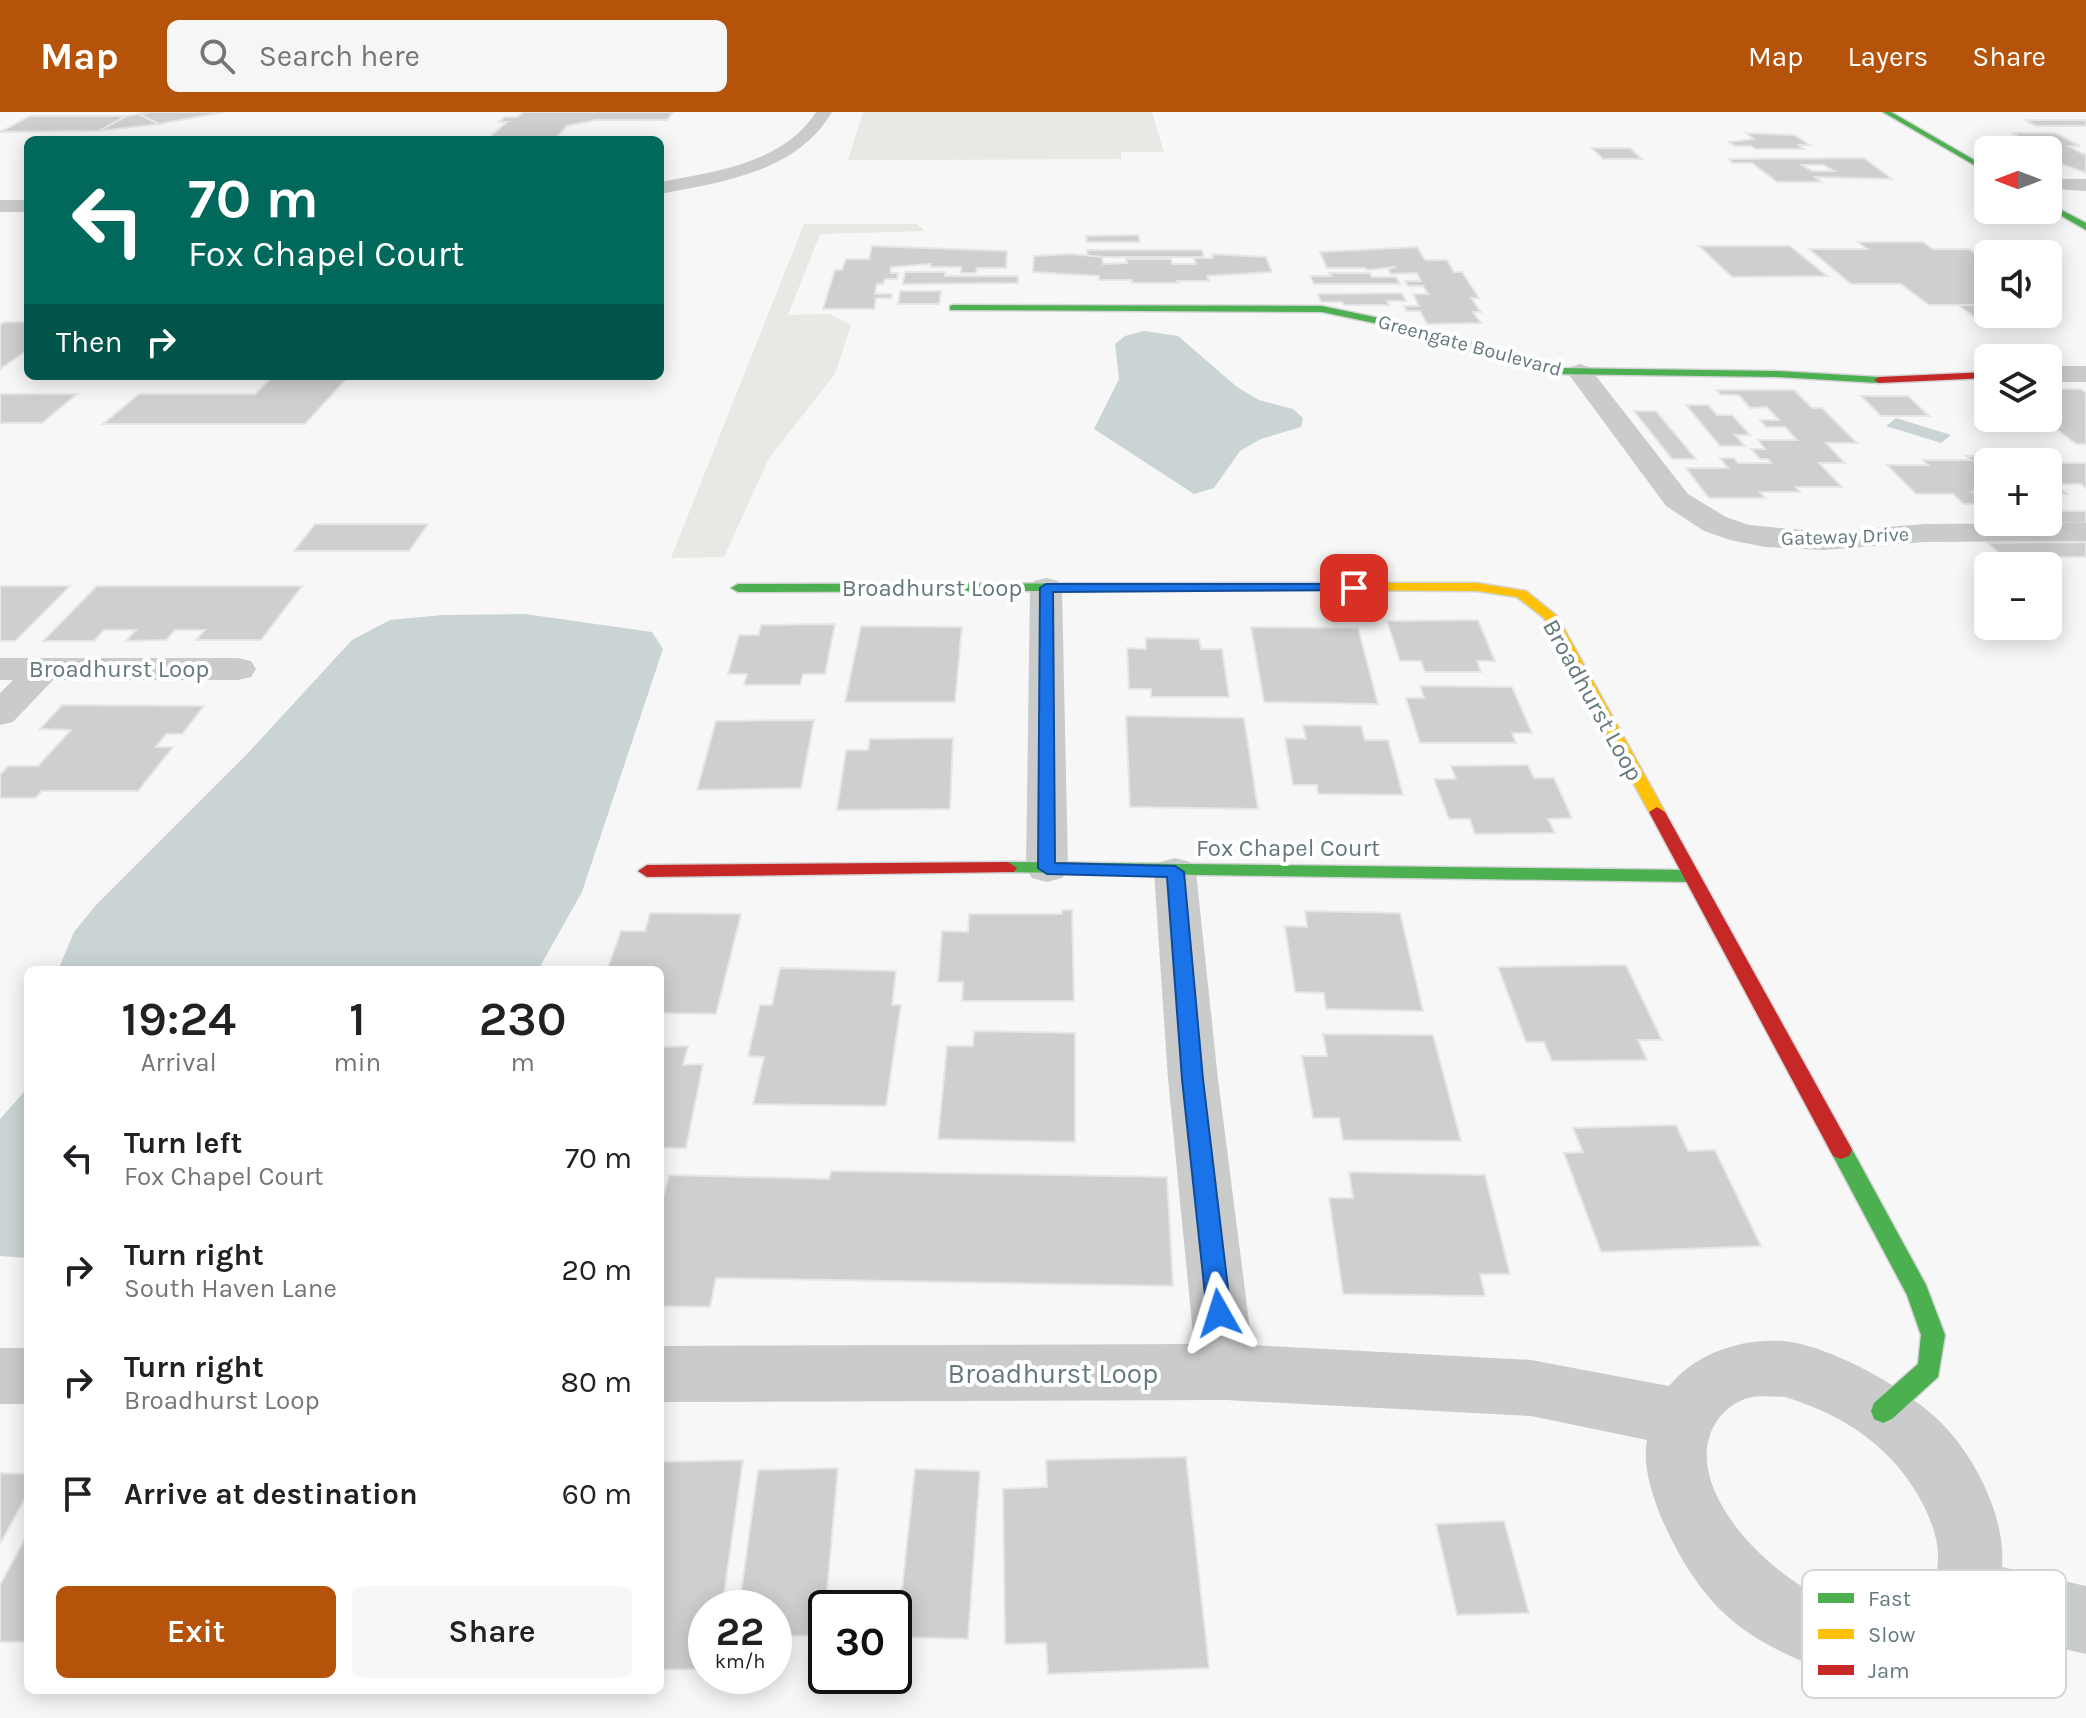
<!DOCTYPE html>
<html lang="en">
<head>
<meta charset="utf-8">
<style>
  :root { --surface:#fff; --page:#f6f6f6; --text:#202124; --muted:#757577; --accent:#b45309 }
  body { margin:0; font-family:Karla,sans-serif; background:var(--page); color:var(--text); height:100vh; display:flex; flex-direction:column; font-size:30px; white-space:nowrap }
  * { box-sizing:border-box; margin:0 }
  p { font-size:26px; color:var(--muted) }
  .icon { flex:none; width:44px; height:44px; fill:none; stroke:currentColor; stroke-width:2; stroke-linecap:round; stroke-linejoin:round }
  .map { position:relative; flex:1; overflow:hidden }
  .details { position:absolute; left:24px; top:854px; width:640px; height:728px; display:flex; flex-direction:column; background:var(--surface); border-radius:12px; box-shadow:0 4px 20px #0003 }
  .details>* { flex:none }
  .banner { position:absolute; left:24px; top:24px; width:640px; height:244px; border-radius:12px; box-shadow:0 4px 20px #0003; background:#00695c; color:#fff; overflow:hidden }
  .needle { width:52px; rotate:270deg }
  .controls { position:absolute; left:1974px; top:24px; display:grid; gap:16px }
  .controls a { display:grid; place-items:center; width:88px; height:88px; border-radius:12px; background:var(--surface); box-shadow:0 4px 20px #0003; font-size:40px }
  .speed { position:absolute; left:688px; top:1478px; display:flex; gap:16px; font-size:40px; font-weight:700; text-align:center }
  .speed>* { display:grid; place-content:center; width:104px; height:104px; border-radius:50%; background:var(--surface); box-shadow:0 4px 20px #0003; line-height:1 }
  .speed small { font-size:20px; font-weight:400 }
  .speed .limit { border:4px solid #111; border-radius:12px; background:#fff; color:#111 }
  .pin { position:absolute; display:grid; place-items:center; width:68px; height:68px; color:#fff; margin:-34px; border-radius:16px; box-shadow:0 4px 12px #0006 }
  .me { position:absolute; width:88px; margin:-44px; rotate:354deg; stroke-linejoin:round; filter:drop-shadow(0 0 6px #0008) }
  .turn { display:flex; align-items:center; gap:28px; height:168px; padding:0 32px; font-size:36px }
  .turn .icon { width:104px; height:104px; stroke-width:2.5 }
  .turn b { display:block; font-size:56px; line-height:68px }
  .then { display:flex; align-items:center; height:76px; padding:0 32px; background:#0003; gap:16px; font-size:30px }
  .eta { display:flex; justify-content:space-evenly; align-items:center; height:136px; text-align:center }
  .eta b { font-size:48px; font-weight:600; line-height:56px }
  .cta { display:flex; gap:16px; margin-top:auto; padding:16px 32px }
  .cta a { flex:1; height:92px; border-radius:12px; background:var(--accent); color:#fff; font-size:32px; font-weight:600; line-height:92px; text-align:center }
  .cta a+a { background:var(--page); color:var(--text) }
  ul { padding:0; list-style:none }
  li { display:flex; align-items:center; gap:24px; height:112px; padding:0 32px }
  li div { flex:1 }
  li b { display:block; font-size:30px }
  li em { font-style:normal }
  header { display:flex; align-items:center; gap:48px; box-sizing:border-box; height:112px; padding:0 40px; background:var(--accent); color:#fff }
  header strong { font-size:38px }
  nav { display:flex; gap:44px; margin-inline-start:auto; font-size:28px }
  .search { width:560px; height:72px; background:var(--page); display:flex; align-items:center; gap:20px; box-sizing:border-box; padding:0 28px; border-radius:12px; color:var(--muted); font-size:30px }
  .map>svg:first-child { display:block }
  .green { fill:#e6e9e4 }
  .water { fill:#cad4d5 }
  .building { fill:#cdcfd0; stroke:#e6e6e6; stroke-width:2; fill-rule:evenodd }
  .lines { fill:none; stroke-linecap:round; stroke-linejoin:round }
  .fast-casing { stroke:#d2d3d4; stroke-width:3 }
  .slow-casing { stroke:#d2d3d4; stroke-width:3 }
  .jam-casing { stroke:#d2d3d4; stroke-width:3 }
  .street { fill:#cacccc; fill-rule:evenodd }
  .fast { fill:#4caf50; fill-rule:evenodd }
  .slow { fill:#ffc107; fill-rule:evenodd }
  .jam { fill:#c62828; fill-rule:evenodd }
  .route { fill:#1a73e8; stroke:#114b97; stroke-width:2 }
  .labels { text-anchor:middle; stroke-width:8; stroke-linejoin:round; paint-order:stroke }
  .far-street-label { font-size:20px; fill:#65797e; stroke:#fff }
  .street-label { font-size:24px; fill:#65797e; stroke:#fff }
  .near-street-label { font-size:28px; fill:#65797e; stroke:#fff }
  .key { fill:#fff; stroke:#d1d7d8; stroke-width:2 }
  .key-label { font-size:22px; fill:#65797e }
</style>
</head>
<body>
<header>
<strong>Map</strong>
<div class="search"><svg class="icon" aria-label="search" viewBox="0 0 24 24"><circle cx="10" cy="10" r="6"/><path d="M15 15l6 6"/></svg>Search here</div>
<nav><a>Map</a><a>Layers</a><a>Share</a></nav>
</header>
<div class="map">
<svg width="2086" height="1606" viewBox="0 0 2086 1606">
  <rect width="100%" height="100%" fill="#f7f7f7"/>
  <!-- green -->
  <g class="green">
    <polygon points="863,0 1152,0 1164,40 1121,40 1121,47 848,48"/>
    <polygon points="804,112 917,112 925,119 820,122 788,203 829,202 851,213 835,262 769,346 724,445 671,446"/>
  </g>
  <!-- water -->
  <g class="water">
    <polygon points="1144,219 1178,224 1237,275 1259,288 1293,297 1303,306 1301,315 1261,327 1240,339 1214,376 1194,382 1094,317 1119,267 1115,232 1125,224"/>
    <polygon points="1896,306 1951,323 1941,331 1886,314"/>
    <polygon points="525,502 652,520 663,537 582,780 538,858 58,858 74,820 96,793 247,642 352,528 390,508 443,503"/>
    <polygon points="28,972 28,1146 0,1144 0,1007 25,979"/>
  </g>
  <!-- building -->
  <g class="building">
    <polygon points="151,0 224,0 159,12 139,2"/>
    <polygon points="524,0 673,0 667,8 596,8 567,14 555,27 489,26 507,10 499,10 504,5 517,5"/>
    <polygon points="139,2 159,12 99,19 126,4"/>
    <polygon points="30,4 126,4 99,19 0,20"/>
    <polygon points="2025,8 2086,8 2086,14 2036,14"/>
    <polygon points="1746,21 1794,23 1810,33 1799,33 1804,37 1756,37 1751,34 1735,34 1729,30 1754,27"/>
    <polygon points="2012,21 2055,21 2080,34 2068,34 2086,43 2086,61 2048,47 2048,38 2031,38 2020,32 2033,32"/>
    <polygon points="1592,36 1630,36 1642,47 1603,47"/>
    <path d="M 1864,46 L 1892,67 L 1815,65 L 1821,70 L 1777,70 L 1752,51 L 1733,51 L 1729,47 ZM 1802,53 L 1824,53 L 1834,59 L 1812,59 Z"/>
    <polygon points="1138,123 1140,130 1087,130 1086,124"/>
    <polygon points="1858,130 1923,130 1933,137 1969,137 1988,150 1988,193 1929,193 1901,172 1851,172 1809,137 1867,137"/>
    <polygon points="872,134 1007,139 1006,156 977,156 976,161 961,161 961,155 931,155 931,152 891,155 890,161 898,161 897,167 885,167 883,172 877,172 875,182 892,182 891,186 876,186 874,197 823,197 835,158 842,158 846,147 869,147"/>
    <polygon points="1699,134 1790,134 1827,164 1732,165"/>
    <polygon points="1417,135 1425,148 1447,148 1454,160 1462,160 1479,186 1471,186 1481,200 1473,200 1481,211 1427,212 1420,199 1407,199 1404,194 1419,194 1413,182 1428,182 1423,174 1408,174 1405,169 1421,169 1417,161 1391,162 1388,157 1396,155 1367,158 1365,156 1327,156 1320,140"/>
    <polygon points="1087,138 1202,138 1204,145 1088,145"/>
    <polygon points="1072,142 1102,145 1103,152 1127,151 1126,147 1171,147 1172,152 1196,152 1194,146 1213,146 1212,142 1266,145 1272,160 1207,164 1209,169 1177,169 1178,171 1132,171 1132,168 1099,168 1099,164 1033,160 1034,144"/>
    <polygon points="905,160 945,160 945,164 1018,164 1018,171 903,172"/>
    <polygon points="1329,161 1370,161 1372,165 1396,165 1400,172 1314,172 1310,164 1331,164"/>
    <polygon points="900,179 941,179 939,192 898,192"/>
    <polygon points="1402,181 1406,189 1387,189 1389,193 1344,193 1342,190 1321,190 1318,182"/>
    <polygon points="1958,193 1988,193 1988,202 2012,204 1973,204"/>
    <polygon points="4,210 28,210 28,238 0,257 0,213"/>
    <polygon points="273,264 349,264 305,312 103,312 139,282 255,282"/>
    <polygon points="2048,277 2081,277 2086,281 2086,332 2076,332 2046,309 2056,309 2048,302"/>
    <polygon points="1717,278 1794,278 1812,296 1822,296 1857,331 1826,331 1845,351 1819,351 1842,375 1796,375 1800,380 1760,380 1765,386 1709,386 1686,356 1728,356 1720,346 1734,346 1738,351 1771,351 1768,347 1760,347 1751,337 1765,337 1758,328 1797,328 1785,315 1766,315 1760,308 1779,308 1767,295 1750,296 1739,283 1721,283"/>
    <polygon points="0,282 77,282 42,311 0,311"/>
    <polygon points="1861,284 1908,284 1929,304 1881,304"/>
    <polygon points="1686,293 1708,293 1717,303 1732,303 1750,323 1735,323 1745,334 1720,334"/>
    <polygon points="1634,299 1656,299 1696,347 1672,347"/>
    <polygon points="1966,344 2052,344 2060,351 2086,351 2086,376 2081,372 2055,372 2067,382 2048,382 2048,350 1988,350 1988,380 1972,380 1985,392 1964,392 1953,382 1916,382 1887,353 1928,353 1923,348 1971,348"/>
    <polygon points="2048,399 2086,399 2086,412 2010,410 2048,410"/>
    <polygon points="315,412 428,412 409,439 294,439"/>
    <polygon points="2086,430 2086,445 2003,445 1988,431"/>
    <polygon points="0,474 70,474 15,529 0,529"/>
    <polygon points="97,474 302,474 261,528 196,528 205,518 175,518 166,528 126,529 136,518 104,518 94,529 43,529"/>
    <polygon points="1478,508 1495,549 1477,549 1481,560 1425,560 1421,549 1400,549 1387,509"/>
    <polygon points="835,512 825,562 803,562 800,573 744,573 747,562 728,562 739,523 759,523 761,513"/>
    <polygon points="861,514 962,515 955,590 845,590"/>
    <polygon points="1251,515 1358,516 1378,592 1264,590"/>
    <polygon points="1146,526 1199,527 1201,537 1222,537 1229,585 1151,585 1151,577 1129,577 1127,536 1146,537"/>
    <polygon points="1420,574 1512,575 1532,621 1512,621 1516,631 1420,631 1406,586 1424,586"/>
    <polygon points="62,593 204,594 182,622 166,622 156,635 173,635 138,679 42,679 35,686 0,686 0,663 8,654 38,654 71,618 40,617"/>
    <polygon points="1126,604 1244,606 1258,697 1130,695"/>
    <polygon points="814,608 801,676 697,678 716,609"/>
    <polygon points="1303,613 1361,614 1365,628 1388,628 1403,683 1318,682 1317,673 1293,673 1285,626 1306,627"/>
    <polygon points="953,626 950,697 837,698 846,638 868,638 870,627"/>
    <polygon points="1528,653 1534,666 1554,666 1572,706 1548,707 1555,721 1475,722 1470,707 1449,707 1434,667 1456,667 1451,654"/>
    <polygon points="1062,798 1072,798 1074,889 962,889 963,870 938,870 942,819 968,820 969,802 1062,802"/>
    <polygon points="1305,799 1400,801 1423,899 1326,897 1324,881 1295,880 1285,814 1307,815"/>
    <polygon points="650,801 741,802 716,902 660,901 660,858 607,858 621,819 645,819"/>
    <polygon points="1626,853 1662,928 1638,928 1647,948 1552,949 1544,930 1526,930 1498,855"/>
    <polygon points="780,856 896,859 892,893 901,893 886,994 753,992 764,945 748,944 760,893 772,893"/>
    <polygon points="974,919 1075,921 1075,1030 938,1027 947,934 973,934"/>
    <polygon points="1323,922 1433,923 1461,1029 1343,1028 1339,1006 1313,1006 1302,944 1327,944"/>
    <polygon points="688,934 683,953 703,952 686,1036 660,1036 660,935"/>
    <polygon points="1676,1013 1688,1039 1715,1038 1761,1134 1601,1140 1564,1041 1583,1040 1573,1016"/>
    <polygon points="831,1059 1167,1065 1173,1174 716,1166 710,1195 660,1194 660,1098 669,1063 829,1067"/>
    <polygon points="1349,1060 1485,1063 1510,1162 1480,1162 1485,1184 1343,1182 1329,1086 1353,1086"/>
    <polygon points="1186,1345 1209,1556 1048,1562 1046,1531 1005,1532 1003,1377 1047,1375 1046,1348"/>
    <polygon points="743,1348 722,1496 706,1496 706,1557 660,1558 660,1350"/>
    <polygon points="838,1356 823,1524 774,1524 774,1496 739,1496 758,1358"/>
    <polygon points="915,1357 980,1359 968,1527 897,1525"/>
    <polygon points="0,1361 28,1362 28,1381 0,1432"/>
    <polygon points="1504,1409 1529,1501 1457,1503 1436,1412"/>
    <polygon points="28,1421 28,1530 0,1530 0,1473"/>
  </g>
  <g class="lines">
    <!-- fast casing -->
    <g class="fast-casing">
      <g id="fast">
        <polygon points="1883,0 1891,0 1988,56 1988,61"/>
        <polygon points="2048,91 2086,111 2086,118 2048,96"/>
        <polygon points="953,193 1322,194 1398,210 1557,256 1776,259 1879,265 1884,268 1879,271 1776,265 1556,262 1393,215 1322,200 950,198 950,194"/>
        <polygon points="1327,471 1334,475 1332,478 738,480 731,476 738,472"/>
        <polygon points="1008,750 1689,758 1698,764 1689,770 1002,760 999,756"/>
        <polygon points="1841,1029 1849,1032 1926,1173 1945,1223 1938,1265 1892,1307 1883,1311 1874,1307 1871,1299 1874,1291 1918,1252 1921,1223 1907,1183 1830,1038 1833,1032"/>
      </g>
    </g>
    <!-- slow casing -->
    <g class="slow-casing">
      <polygon id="slow" points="1327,471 1477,471 1526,479 1557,504 1665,700 1663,704 1657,705 1649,700 1544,506 1517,485 1477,479 1322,478 1320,475"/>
    </g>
    <!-- jam casing -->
    <g class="jam-casing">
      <g id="jam">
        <polygon points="1988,260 1988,266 1879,271 1874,268 1879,265"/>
        <polygon points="1657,695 1665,700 1849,1032 1852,1038 1849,1044 1841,1047 1833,1044 1649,700"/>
        <polygon points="1008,750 1017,756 1014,760 647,765 638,759 647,753"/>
      </g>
    </g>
    <!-- street -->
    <g class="street">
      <path d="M 816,0 L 832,0 C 797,60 723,70 660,82 L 660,70 C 714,60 784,51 816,0 Z"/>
      <polygon points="2063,67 2086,67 2086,79 2056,77 2053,73"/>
      <rect x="0" y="88" width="28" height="12"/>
      <polygon points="1580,252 1589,255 1688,382 1726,405 1749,413 1824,420 1925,412 2086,411 2086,429 1925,430 1824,438 1765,435 1730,428 1704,419 1666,394 1567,260 1571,255"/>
      <rect x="2048" y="254" width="38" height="16"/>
      <polygon points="1046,466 1058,469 1062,476 1068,756 1062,766 1047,770 1032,766 1026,756 1030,476 1034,469"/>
      <polygon points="0,546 238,546 251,549 256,557 251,565 238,568 53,568 13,610 0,613 0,581 13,568 0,568"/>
      <path d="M 1175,746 L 1190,750 L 1196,760 L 1218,967 L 1252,1233 L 1531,1248 L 1669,1274 C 1696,1241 1741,1226 1783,1229 C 1831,1233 1916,1281 1947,1317 C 1978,1351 2006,1408 2002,1455 L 2086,1474 L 2086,1542 L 1983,1518 C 1973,1537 1955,1546 1936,1555 C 1926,1559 1914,1566 1902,1568 C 1852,1576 1765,1539 1728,1505 C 1698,1478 1677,1442 1661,1405 C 1652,1382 1642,1353 1647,1328 L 1531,1304 L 1226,1288 L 660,1290 L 660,1234 L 1194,1232 L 1168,967 L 1154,760 L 1160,750 ZM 1785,1285 C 1824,1297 1860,1315 1889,1345 C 1919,1375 1961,1446 1923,1484 C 1918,1490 1912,1496 1904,1498 C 1893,1502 1879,1499 1868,1499 C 1796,1496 1666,1376 1719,1306 C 1726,1297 1738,1288 1749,1286 C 1760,1283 1773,1285 1785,1285 Z"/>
      <rect x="0" y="1236" width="28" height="56"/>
    </g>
    <!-- fast -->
    <use href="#fast" class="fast"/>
    <!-- slow -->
    <use href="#slow" class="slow"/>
    <!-- jam -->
    <use href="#jam" class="jam"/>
  </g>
  <!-- route -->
  <polygon class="route" points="1354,472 1359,473 1359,478 1053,480 1055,751 1175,754 1184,760 1203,967 1231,1201 1227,1209 1219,1212 1211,1209 1207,1201 1182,967 1167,765 1047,762 1038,756 1040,476 1046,472"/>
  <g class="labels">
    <!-- far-street labels -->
    <g class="far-street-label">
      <text transform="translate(1470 233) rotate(15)" y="7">Greengate Boulevard</text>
      <text transform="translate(1845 424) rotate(-2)" y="7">Gateway Drive</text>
    </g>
    <!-- street labels -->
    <g class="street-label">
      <text x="932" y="484">Broadhurst Loop</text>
      <text x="119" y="565">Broadhurst Loop</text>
      <text transform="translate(1593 588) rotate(61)" y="8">Broadhurst Loop</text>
      <text x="1288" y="744">Fox Chapel Court</text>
    </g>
    <!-- near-street labels -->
    <g class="near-street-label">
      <text x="1053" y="1271">Broadhurst Loop</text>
    </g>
  </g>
  <!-- legend -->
  <rect x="1802" y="1458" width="264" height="128" rx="12" class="key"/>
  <rect x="1818" y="1481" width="36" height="10" fill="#4caf50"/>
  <rect x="1818" y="1517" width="36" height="10" fill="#ffc107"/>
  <rect x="1818" y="1553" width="36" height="10" fill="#c62828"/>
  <g class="key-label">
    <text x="1868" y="1494">Fast</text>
    <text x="1868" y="1530">Slow</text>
    <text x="1868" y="1566">Jam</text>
  </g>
</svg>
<div class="controls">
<a><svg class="needle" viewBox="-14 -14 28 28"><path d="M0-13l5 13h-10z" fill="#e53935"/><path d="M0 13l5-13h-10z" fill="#757577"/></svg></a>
<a><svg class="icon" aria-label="sound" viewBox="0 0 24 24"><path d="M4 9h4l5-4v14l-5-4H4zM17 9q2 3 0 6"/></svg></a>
<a><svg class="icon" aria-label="layers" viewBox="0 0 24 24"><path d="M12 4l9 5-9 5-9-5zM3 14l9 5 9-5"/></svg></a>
<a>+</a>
<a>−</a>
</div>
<div class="speed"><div>22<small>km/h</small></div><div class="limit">30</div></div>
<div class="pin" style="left:1354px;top:476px;background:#d93025"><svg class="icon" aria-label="arrive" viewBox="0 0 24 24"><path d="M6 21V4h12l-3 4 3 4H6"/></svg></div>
<svg class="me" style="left:1219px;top:1201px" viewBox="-20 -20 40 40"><path d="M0-17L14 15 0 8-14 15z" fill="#1a73e8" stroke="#fff" stroke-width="4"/></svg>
<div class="banner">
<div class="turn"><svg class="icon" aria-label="left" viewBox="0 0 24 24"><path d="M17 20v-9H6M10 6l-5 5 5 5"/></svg><div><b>70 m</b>Fox Chapel Court</div></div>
<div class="then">Then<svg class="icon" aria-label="right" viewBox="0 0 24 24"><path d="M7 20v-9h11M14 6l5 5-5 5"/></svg></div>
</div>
<section class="details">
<div class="eta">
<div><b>19:24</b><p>Arrival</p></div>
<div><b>1</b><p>min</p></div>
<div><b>230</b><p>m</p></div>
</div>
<ul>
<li><svg class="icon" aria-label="left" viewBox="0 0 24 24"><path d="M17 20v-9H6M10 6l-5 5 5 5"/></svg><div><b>Turn left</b><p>Fox Chapel Court</p></div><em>70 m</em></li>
<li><svg class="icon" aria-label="right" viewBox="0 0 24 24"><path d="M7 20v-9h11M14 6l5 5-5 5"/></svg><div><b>Turn right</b><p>South Haven Lane</p></div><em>20 m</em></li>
<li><svg class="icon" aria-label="right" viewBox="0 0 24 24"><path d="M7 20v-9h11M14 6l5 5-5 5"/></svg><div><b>Turn right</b><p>Broadhurst Loop</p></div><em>80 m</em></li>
<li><svg class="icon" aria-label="arrive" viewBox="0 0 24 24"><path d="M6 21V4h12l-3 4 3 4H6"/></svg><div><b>Arrive at destination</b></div><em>60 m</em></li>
</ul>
<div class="cta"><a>Exit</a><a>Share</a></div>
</section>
</div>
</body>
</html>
